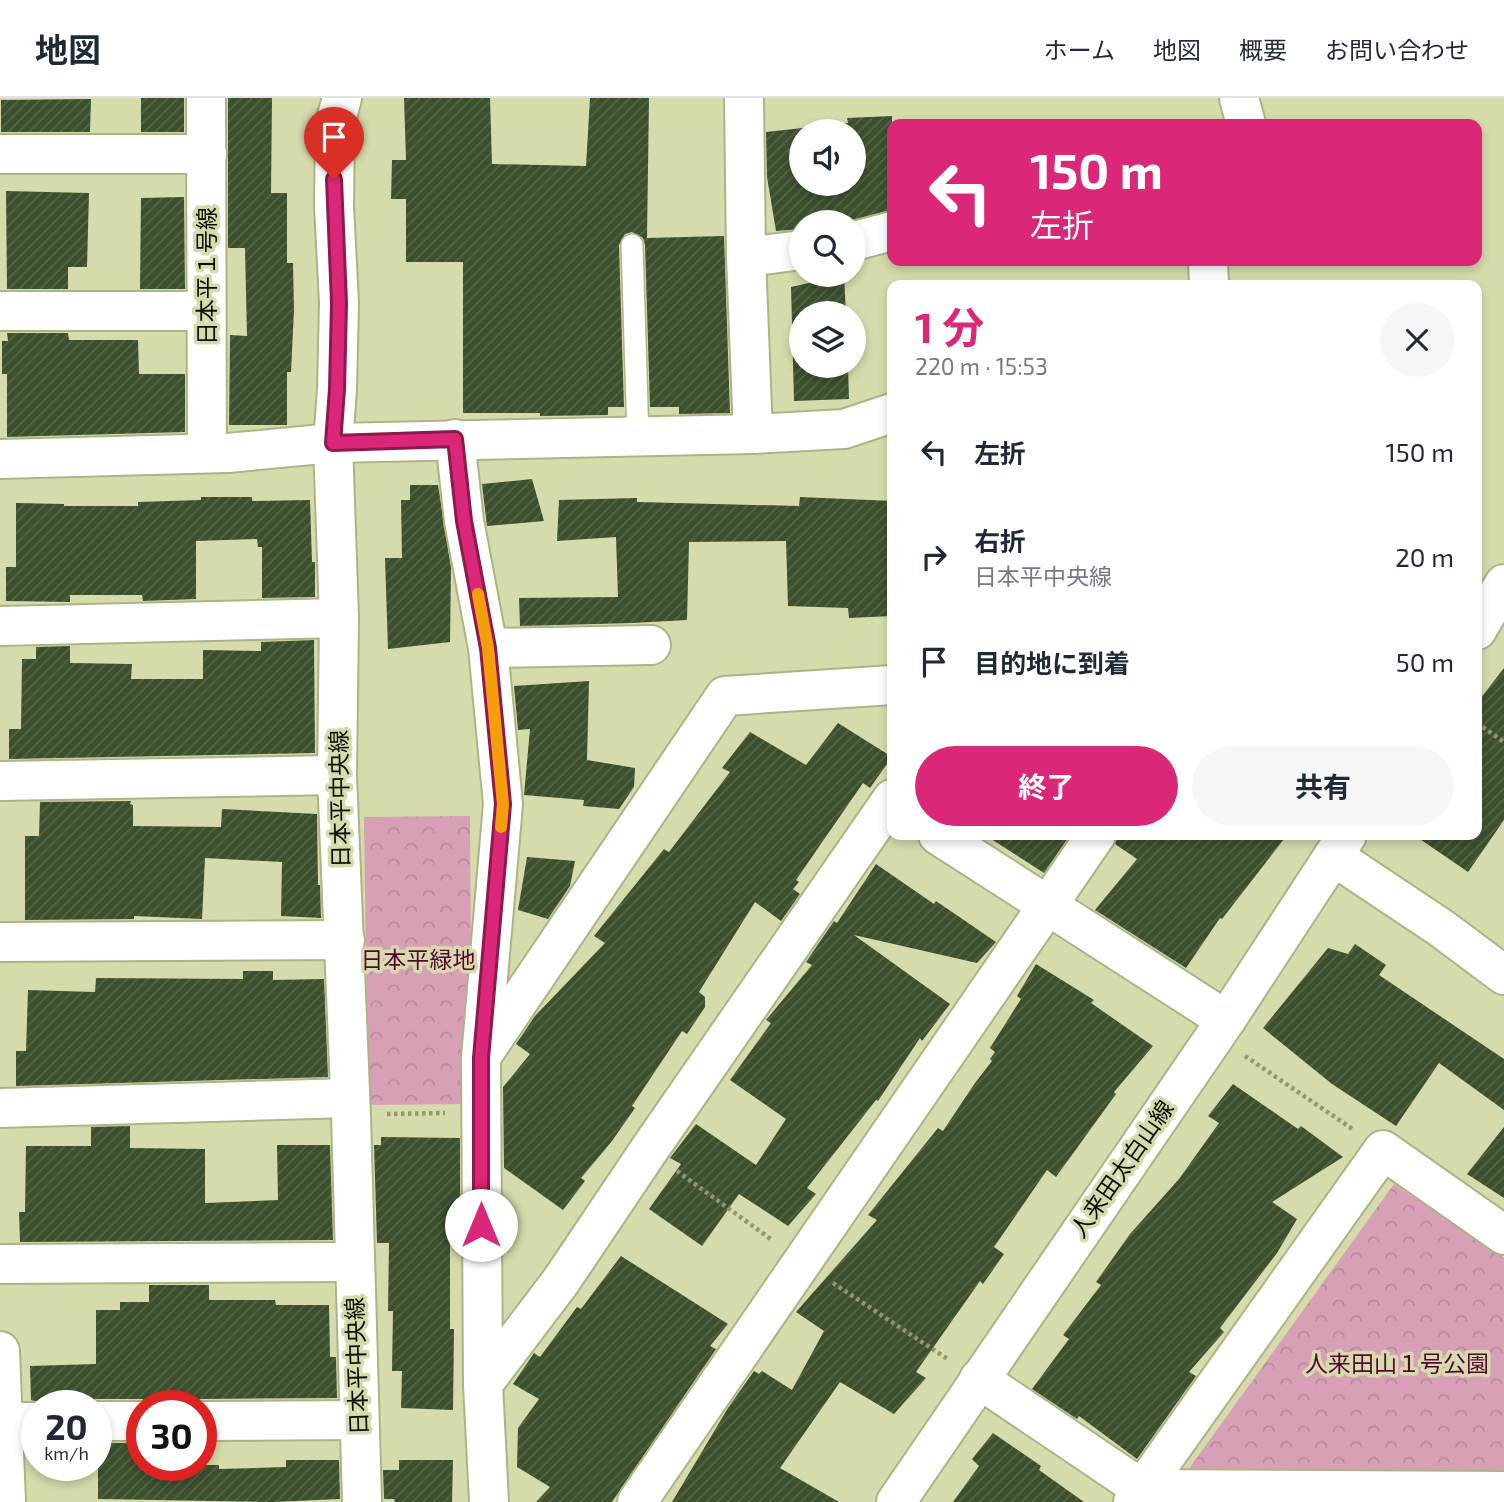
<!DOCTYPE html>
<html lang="ja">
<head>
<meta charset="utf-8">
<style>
  :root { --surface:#fff; --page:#f6f6f7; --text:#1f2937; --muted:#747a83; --line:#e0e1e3; --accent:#db2777 }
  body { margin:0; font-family:"Exo 2","Noto Sans JP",sans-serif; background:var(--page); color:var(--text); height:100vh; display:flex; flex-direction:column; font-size:26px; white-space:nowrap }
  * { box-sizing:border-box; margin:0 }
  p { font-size:23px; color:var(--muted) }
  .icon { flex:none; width:38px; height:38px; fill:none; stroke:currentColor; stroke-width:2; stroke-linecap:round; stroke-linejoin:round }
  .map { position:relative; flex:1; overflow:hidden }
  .sheet { position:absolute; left:887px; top:182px; width:595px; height:560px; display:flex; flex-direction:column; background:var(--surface); border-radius:14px; box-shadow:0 4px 10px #0003 }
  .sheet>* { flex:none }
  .banner { position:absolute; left:887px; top:21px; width:595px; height:147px; border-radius:14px; box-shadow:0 4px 10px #0003; background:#db2777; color:#fff; overflow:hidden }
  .buttons { position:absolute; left:789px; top:21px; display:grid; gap:14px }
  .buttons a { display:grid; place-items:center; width:77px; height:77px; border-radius:50%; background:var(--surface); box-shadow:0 4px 10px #0003; font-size:35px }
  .speed { position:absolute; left:21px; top:1292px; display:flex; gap:14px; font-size:35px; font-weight:700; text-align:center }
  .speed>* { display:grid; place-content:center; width:91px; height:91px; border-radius:50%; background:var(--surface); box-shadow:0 4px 10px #0003; line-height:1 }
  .speed small { font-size:18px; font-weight:400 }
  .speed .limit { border:10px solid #d22; background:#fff; color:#111 }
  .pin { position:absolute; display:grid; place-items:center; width:60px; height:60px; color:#fff; margin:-72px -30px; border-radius:50% 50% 50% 0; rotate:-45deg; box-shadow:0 0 7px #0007 }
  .pin .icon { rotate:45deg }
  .me { position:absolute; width:77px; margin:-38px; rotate:0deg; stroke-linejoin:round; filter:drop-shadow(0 0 5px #0008) }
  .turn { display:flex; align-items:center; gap:24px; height:147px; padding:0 28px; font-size:32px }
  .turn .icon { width:91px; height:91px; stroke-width:2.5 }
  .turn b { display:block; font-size:49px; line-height:60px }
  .round { display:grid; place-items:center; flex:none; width:74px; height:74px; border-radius:37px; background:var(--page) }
  .headline { display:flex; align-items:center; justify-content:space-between; height:119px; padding:0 28px }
  h1 { font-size:42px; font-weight:700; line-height:52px; color:var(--accent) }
  .cta { display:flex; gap:14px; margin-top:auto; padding:14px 28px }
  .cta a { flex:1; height:80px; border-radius:42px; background:var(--accent); color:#fff; font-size:28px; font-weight:700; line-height:80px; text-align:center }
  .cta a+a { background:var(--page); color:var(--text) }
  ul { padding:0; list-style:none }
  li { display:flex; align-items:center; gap:21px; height:105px; padding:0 28px }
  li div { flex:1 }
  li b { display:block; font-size:26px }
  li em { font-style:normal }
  header { display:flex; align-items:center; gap:42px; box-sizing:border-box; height:98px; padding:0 35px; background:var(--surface); border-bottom:2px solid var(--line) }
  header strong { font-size:33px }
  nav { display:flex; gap:38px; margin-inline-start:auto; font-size:24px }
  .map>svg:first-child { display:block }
  .forest { fill:url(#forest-crowns) }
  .building { fill:url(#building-hatch); fill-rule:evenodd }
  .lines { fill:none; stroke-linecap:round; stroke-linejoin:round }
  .service-casing { stroke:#aeb385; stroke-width:24 }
  .minor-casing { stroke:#aeb385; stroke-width:42 }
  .tertiary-casing { stroke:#aeb385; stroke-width:42 }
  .path { stroke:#939673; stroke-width:4.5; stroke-dasharray:3.5 3.5; stroke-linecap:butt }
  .service { stroke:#fff; stroke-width:21 }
  .minor { stroke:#fff; stroke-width:38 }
  .tertiary { stroke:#fff; stroke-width:38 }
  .route-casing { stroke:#8e194d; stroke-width:18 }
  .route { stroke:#db2777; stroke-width:12 }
  .slow { stroke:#f59e0b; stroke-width:12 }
  .labels { text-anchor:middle; stroke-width:7; stroke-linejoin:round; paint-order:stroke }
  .street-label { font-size:23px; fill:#0d0e01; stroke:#d6dbac }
  .park-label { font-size:23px; fill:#550433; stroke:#d6dbac }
</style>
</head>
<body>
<header>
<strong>地図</strong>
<nav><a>ホーム</a><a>地図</a><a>概要</a><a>お問い合わせ</a></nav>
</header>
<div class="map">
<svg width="1504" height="1404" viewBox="0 0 1504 1404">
  <defs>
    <pattern id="forest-crowns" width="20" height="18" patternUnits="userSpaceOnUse" patternTransform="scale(1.75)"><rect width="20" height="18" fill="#d8a0b7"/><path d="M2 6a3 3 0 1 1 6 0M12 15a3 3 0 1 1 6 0" fill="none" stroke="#b8899c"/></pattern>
    <pattern id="building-hatch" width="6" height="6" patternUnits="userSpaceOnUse" patternTransform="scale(1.75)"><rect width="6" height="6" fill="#3c502d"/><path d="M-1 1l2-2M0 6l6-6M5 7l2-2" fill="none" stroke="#546548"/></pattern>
  </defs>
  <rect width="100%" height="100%" fill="#d6dbac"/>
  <!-- forest -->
  <g class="forest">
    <polygon points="470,718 472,1006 368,1007 364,719"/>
    <polygon points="1394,1086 1504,1160 1504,1374 1188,1372"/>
  </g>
  <!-- building -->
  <g class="building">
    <rect x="141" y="0" width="43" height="34"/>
    <polygon points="228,0 272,0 271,95 287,95 287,165 293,165 294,212 291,274 287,274 287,327 229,327 230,237 247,238 245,150 228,150"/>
    <polygon points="404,0 490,0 492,66 586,68 590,0 649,0 647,140 724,138 730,315 679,316 679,309 650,309 645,147 643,140 632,134 625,136 619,147 624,309 608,309 608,317 540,318 540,315 463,315 463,164 406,164 406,101 391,101 392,62 406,62"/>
    <polygon points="91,1 90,34 1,34 1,2"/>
    <path d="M 892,18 L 892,112 L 844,124 L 802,124 L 802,131 L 776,133 L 767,79 L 766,34 L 848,25 L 847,20 ZM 802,33 L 854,33 L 854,86 L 802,86 Z"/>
    <polygon points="6,93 89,95 87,169 68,169 68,191 7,191"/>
    <polygon points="184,99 185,191 140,191 141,100"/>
    <polygon points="844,177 846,215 802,215 802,268 848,268 849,301 794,303 791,189"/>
    <polygon points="7,235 68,235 69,242 138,242 139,276 185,276 185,334 7,339 7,276 2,276 2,243 8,243"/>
    <polygon points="532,381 544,423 487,428 482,386"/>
    <polygon points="410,387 438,387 451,470 450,544 388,551 385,460 402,460 401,402 410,402"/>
    <polygon points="201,399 252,399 252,403 310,402 312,464 315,464 315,499 262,500 262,449 258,449 257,441 196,443 196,501 143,503 142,497 70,497 70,504 6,503 6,469 16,469 16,405 64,406 64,408 138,408 138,404 201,402"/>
    <polygon points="800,399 892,403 892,518 849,520 848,510 788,508 786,443 689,444 687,522 633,525 520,528 519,500 618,499 616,439 557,443 559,402 637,400 637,404 799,408"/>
    <polygon points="314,542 315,655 9,661 9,631 21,631 22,561 36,561 36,549 70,548 70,565 132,566 131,581 203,581 203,552 261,553 261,544"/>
    <polygon points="1504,570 1504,722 1468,774 1414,737 1477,737 1477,605"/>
    <polygon points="589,583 587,662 635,670 634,689 619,711 583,708 584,702 524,697 530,631 518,632 514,588"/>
    <polygon points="838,625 892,659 870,690 863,685 796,782 799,784 793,791 800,796 781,823 755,804 699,894 705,899 705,909 687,936 682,933 632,1008 635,1010 612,1043 581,1080 585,1083 563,1112 504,1070 503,989 530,956 516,946 535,918 605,845 594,838 664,751 669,754 730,674 722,670 750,634 806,667"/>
    <polygon points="131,703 130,706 133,707 133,728 221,729 222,711 317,716 318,787 320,787 321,820 281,818 282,764 205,760 202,821 134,818 134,821 25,822 25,738 39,738 40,704"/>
    <polygon points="985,737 1070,737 1044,775"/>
    <polygon points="1118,737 1287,737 1222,821 1220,820 1186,870 1095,812 1137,761 1115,746"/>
    <polygon points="527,759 575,763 570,788 548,821 518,812"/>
    <polygon points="876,766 934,806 936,803 996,844 977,865 854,837 950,906 922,943 920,940 878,1003 876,1002 807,1090 816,1096 788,1128 739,1096 702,1148 649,1111 681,1066 670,1060 696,1026 756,1067 786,1021 730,982 771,925 766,922 812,867 806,864 834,823 837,825"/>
    <polygon points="1355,846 1386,867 1379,877 1504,961 1504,1012 1439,965 1396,1028 1332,986 1263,930 1328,850 1348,856"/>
    <polygon points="1036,866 1094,902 1091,905 1153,948 1114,994 1116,996 1056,1079 1047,1072 994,1149 1004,1156 983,1186 980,1183 916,1274 926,1280 894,1316 840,1284 780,1370 839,1404 672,1404 728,1310 754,1273 759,1276 762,1273 792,1292 824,1233 796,1214 877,1122 868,1117 938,1030 943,1033 975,985 992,963 990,961 995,954 990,950 1021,901 1017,898"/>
    <polygon points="243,873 273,873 273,882 324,881 328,979 16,988 16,953 26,953 28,892 95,894 96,880 243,881"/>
    <polygon points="1233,986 1298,1031 1301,1028 1343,1059 1272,1104 1297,1121 1277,1155 1220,1230 1224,1234 1189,1274 1196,1278 1137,1361 1079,1318 1077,1321 1032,1291 1069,1241 1063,1237 1101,1187 1096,1184 1130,1136 1179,1081 1219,1025 1208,1018"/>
    <polygon points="130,1028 130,1050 205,1051 205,1105 278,1102 277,1047 330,1047 333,1142 20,1144 19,1114 25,1114 26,1048 91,1048 91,1029"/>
    <polygon points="1504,1029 1504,1100 1467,1076"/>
    <polygon points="381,1039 460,1040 460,1143 450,1143 450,1231 454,1231 453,1312 401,1310 402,1273 392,1273 393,1213 388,1213 389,1145 377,1145 374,1047 381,1047"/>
    <polygon points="621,1158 728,1226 710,1248 716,1251 612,1404 536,1404 550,1389 517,1369 518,1330 539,1301 513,1286 534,1255 540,1259 577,1209 581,1211"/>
    <polygon points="149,1187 209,1187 209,1202 275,1202 276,1207 329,1207 330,1259 336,1259 337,1300 201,1301 187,1307 156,1307 142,1301 96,1301 82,1307 50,1307 31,1302 30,1268 96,1266 96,1212 120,1212 120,1204 149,1204"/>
    <polygon points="993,1335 1041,1368 1039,1372 1084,1404 953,1404 979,1368 972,1361"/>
    <polygon points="98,1345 142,1345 142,1367 219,1367 219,1371 286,1369 286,1362 339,1362 340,1401 273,1404 98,1401"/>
    <polygon points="399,1362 453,1362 452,1404 395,1404 394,1401 384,1401 383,1372 399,1372"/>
  </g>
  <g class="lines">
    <!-- service casing -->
    <g class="service-casing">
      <polyline id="service" points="632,147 638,339"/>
    </g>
    <!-- minor casing -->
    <g class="minor-casing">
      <g id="minor">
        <polyline points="206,0 207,355"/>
        <polyline points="744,0 746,159 753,336"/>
        <polyline points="1239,0 1246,26"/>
        <polyline points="0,56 207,56"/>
        <polyline points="854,143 892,133"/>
        <polyline points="746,159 802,152"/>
        <polyline points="1208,163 1209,187"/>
        <polyline points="0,213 206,213"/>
        <polyline points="455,341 464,423 488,550 503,706 481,960 483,1286 489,1404"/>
        <polyline points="333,345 753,336 844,331 892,315"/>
        <polyline points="0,528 339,520"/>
        <polyline points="488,550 651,547"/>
        <polyline points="0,683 337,677"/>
        <polyline points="938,737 1226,922"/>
        <polyline points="0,844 345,842"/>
        <polyline points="483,956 725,598 892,587"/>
        <polyline points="0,1010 350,1000"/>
        <polyline points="0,1166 354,1164"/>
        <polyline points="0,1253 6,1404"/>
        <polyline points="979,1281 1142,1391 1504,1393"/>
        <polyline points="483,1286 561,1183 649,1052 892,701"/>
        <polyline points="96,1323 142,1323"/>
        <polyline points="201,1323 359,1322"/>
        <polyline points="0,1324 37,1324"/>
        <polyline points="637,1404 1096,737"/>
        <polyline points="1133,1404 1383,1052 1504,1137"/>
      </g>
    </g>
    <!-- tertiary casing -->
    <g class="tertiary-casing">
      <g id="tertiary">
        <polyline points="342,0 335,26 334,108 339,205 337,291 333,345 339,520 337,677 351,1017 362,1404"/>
        <polyline points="0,361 228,355 333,345"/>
        <polyline points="1477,532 1504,486"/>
        <polyline points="1333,758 1441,830 1504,877"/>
        <polyline points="896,1404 1226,922 1347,737"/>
      </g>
    </g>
    <!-- path -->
    <g class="path">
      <polyline points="1477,625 1504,644"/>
      <polyline points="1245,958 1354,1032"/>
      <polyline points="387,1016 445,1015"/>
      <polyline points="677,1073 772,1142"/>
      <polyline points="833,1185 949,1262"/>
    </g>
    <!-- service -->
    <use href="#service" class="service"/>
    <!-- minor -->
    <use href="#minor" class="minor"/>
    <!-- tertiary -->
    <use href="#tertiary" class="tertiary"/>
  </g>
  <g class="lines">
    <!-- route casing -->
    <g class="route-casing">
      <polyline id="route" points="334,81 339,205 337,291 333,345 455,341 464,423 488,550 503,706 481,960 481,1127"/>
    </g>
    <!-- route -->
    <use href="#route" class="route"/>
    <!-- slow -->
    <polyline class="slow" points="478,496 488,550 503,706 501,729"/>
  </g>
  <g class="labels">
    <!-- street labels -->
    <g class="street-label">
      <text transform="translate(207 178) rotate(-90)" y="8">日本平１号線</text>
      <text transform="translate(340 701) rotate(-91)" y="8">日本平中央線</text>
      <text transform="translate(1122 1071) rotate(-55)" y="8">人来田太白山線</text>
      <text transform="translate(357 1268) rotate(-92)" y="8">日本平中央線</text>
    </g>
    <!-- park labels -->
    <g class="park-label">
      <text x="418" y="870">日本平緑地</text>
      <text x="1397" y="1274">人来田山１号公園</text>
    </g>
  </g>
</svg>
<div class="buttons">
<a><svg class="icon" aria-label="sound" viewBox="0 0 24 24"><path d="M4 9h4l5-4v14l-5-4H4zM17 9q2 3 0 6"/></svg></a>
<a><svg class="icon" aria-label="search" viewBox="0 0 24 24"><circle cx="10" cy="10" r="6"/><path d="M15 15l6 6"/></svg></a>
<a><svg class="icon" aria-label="layers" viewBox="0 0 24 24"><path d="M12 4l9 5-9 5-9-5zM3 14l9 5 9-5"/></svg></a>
</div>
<div class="speed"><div>20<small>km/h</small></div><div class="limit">30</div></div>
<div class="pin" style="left:334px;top:81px;background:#d93025"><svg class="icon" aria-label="arrive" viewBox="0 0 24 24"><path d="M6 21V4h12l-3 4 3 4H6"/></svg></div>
<svg class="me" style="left:481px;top:1127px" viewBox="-20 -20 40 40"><circle r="19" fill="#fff"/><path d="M0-13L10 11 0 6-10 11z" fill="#db2777"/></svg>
<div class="banner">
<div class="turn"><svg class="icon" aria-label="left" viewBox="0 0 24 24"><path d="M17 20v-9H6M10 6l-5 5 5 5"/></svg><div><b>150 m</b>左折</div></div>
</div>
<section class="sheet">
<div class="headline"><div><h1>1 分</h1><p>220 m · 15:53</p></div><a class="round"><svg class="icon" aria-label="close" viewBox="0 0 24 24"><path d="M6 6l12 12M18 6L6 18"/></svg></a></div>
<ul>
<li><svg class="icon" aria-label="left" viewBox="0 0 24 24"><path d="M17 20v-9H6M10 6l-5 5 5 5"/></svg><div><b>左折</b></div><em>150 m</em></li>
<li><svg class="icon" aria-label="right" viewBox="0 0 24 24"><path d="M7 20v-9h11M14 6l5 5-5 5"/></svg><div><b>右折</b><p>日本平中央線</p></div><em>20 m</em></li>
<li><svg class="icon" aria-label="arrive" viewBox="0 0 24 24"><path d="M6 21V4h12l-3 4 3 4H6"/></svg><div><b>目的地に到着</b></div><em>50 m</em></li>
</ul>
<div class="cta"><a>終了</a><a>共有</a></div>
</section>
</div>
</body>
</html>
